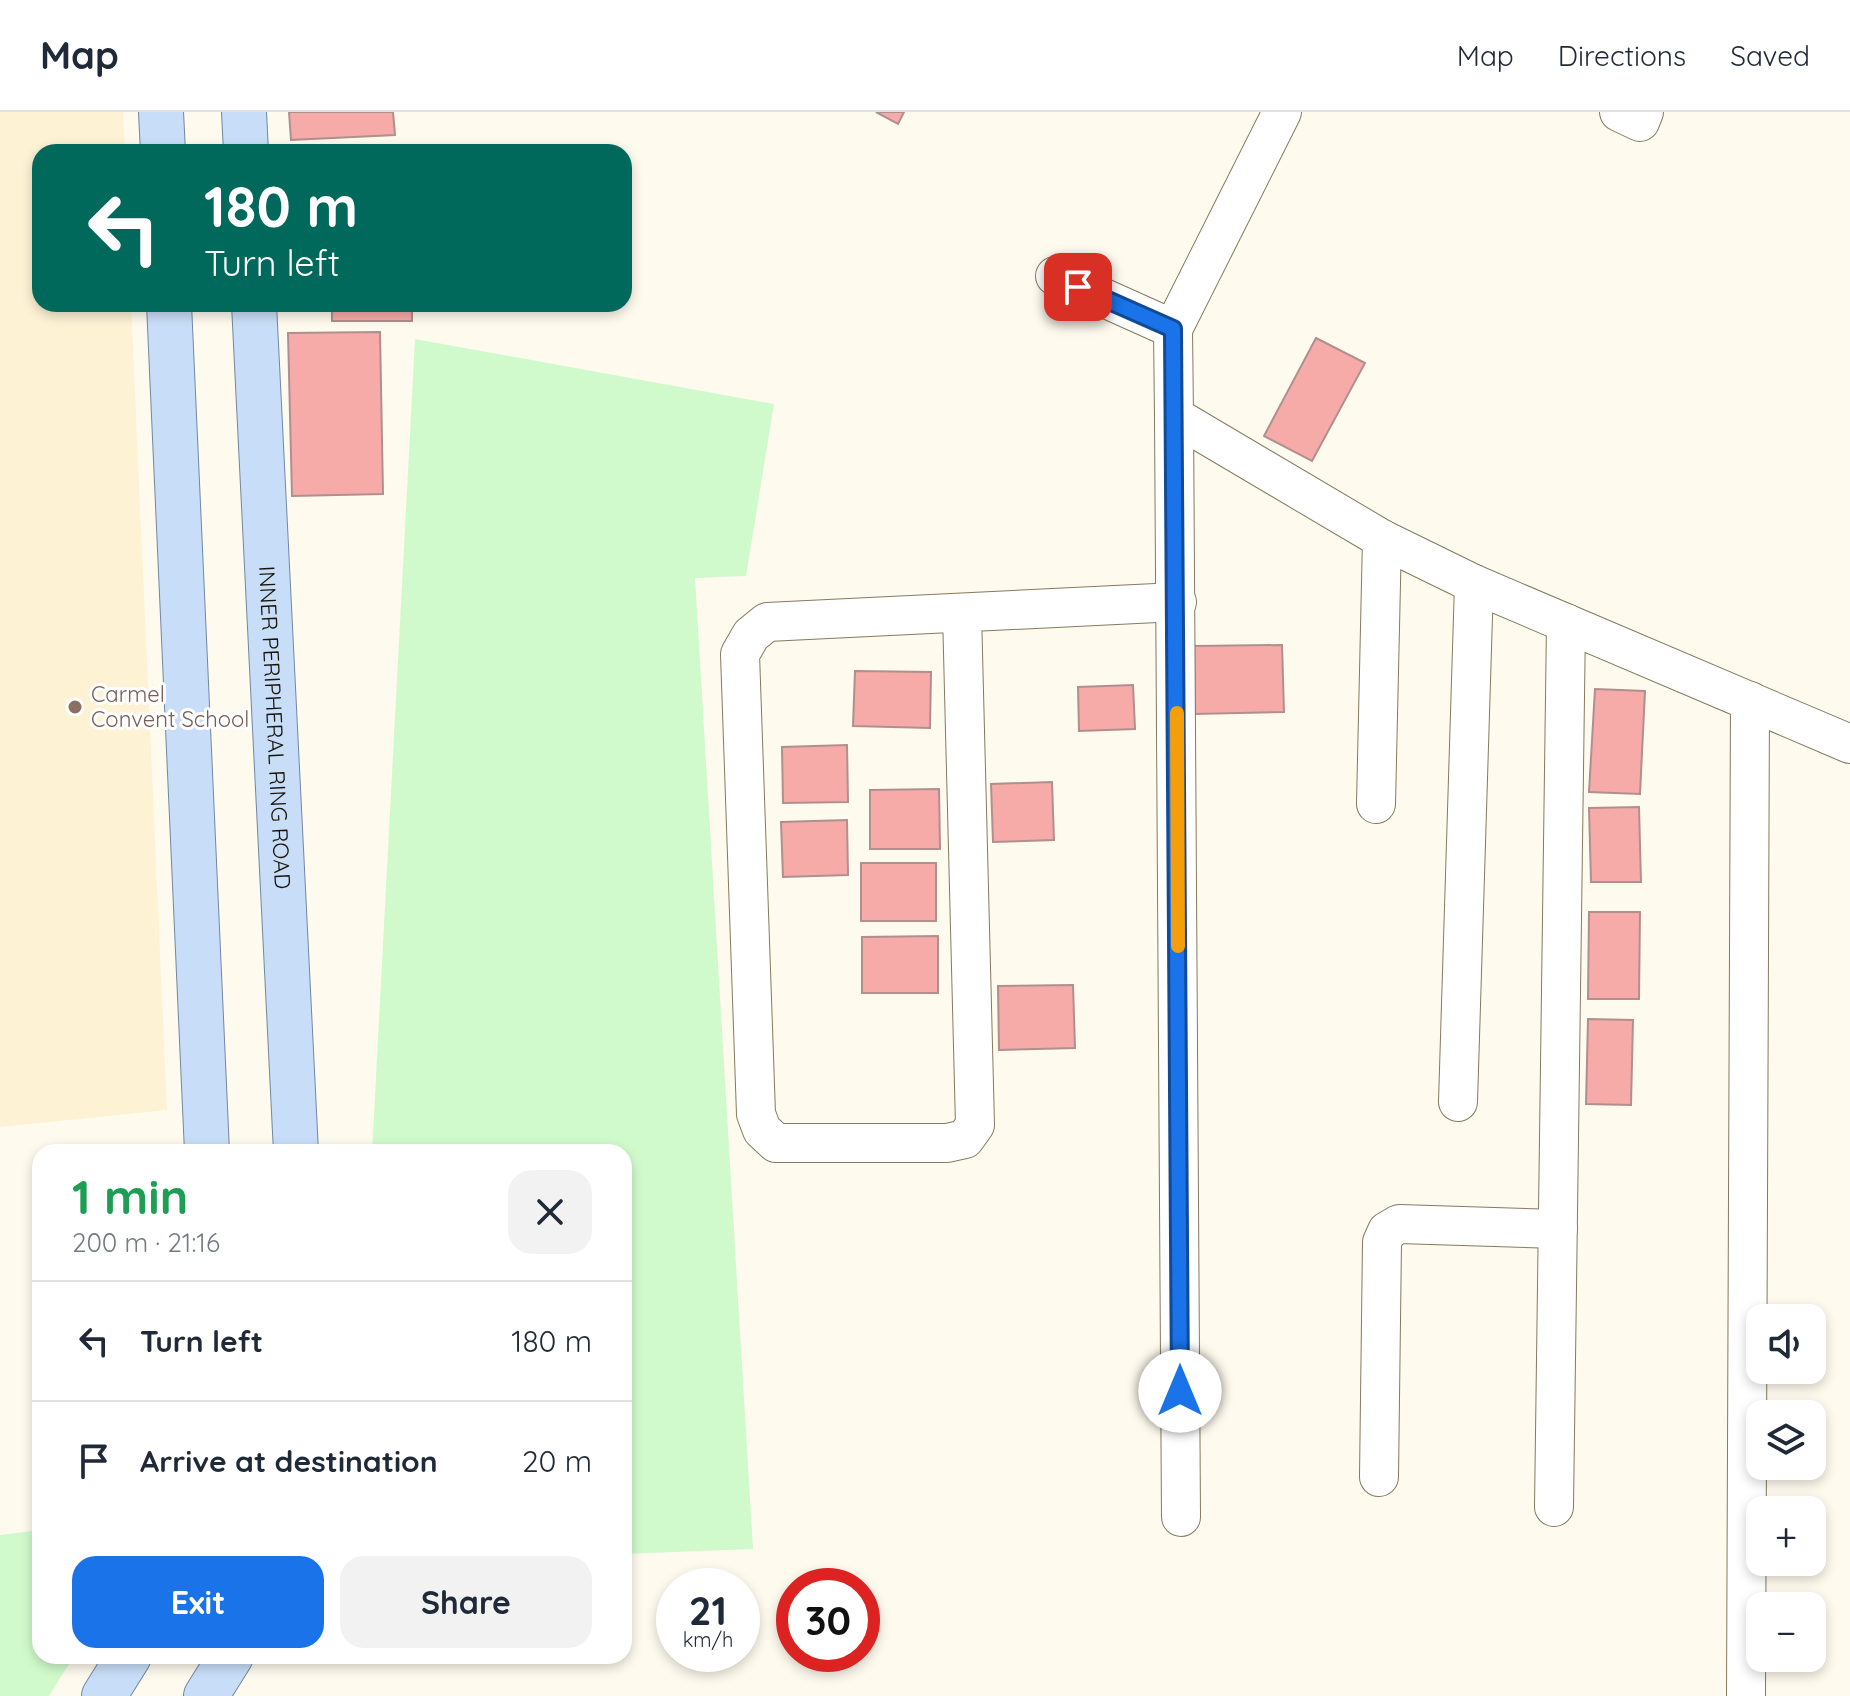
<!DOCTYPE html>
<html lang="en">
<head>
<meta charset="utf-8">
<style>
  :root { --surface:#fff; --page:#f2f2f3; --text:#1f2937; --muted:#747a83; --line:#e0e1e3; --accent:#1a73e8 }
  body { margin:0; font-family:Quicksand,sans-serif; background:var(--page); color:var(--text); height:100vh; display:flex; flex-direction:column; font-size:30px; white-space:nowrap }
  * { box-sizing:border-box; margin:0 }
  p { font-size:26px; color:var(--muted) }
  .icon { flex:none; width:44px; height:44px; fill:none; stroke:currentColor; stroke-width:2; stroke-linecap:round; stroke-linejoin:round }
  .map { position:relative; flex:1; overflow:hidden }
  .side { position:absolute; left:32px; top:1032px; width:600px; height:520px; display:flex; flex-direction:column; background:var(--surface); border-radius:24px; box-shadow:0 4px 12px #0003 }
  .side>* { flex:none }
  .guide { position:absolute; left:32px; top:32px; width:600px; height:168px; border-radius:24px; box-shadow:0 4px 12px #0003; background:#00695c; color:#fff; overflow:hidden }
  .fabs { position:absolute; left:1746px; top:1192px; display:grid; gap:16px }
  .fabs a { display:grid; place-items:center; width:80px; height:80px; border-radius:16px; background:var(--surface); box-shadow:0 4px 12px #0003; font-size:40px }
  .speed { position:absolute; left:656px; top:1456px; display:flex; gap:16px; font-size:40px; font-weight:700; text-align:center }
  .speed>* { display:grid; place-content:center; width:104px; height:104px; border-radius:50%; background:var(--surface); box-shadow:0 4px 12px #0003; line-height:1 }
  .speed small { font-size:20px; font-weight:400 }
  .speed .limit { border:12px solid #d22; background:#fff; color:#111 }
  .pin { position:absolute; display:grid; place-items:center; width:68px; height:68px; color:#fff; margin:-34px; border-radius:16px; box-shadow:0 4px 12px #0006 }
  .me { position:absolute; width:88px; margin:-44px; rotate:0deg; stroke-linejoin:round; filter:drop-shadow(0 0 6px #0008) }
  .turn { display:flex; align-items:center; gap:28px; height:168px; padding:0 40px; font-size:36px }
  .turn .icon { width:104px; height:104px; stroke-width:2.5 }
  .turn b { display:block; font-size:56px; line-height:68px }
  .round { display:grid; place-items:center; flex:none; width:84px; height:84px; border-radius:24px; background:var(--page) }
  .head { display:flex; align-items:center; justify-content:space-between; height:136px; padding:0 40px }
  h1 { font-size:48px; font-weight:700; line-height:60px; color:#1e9e55 }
  .action { display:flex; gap:16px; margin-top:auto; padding:16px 40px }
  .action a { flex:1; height:92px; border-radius:24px; background:var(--accent); color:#fff; font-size:32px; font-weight:700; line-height:92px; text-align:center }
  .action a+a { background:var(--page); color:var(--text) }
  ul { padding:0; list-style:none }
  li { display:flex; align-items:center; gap:24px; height:120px; padding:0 40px; border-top:2px solid var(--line) }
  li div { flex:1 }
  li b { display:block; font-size:30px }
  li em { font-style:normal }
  header { display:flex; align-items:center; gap:48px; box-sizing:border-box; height:112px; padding:0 40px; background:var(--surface); border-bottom:2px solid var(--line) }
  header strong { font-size:38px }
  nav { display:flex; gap:44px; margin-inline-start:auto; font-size:28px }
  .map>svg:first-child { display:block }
  .built { fill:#fdf2d4 }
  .green { fill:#d0facc }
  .building { fill:#f6aba9; stroke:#b08f8e; stroke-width:2 }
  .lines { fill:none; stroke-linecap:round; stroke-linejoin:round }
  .street-casing { stroke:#847a5f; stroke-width:40 }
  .primary-casing { stroke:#7288a0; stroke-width:46 }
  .street { stroke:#fff; stroke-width:38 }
  .primary { stroke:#c8ddf7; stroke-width:44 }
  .route-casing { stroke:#114b97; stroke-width:20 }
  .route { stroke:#1a73e8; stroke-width:14 }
  .slow { stroke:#f59e0b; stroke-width:14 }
  .education-dot { fill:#8d6e63; stroke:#fff; stroke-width:3 }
  .labels { text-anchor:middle; stroke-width:6; stroke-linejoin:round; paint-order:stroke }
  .education-label { font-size:22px; fill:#785e54; stroke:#fff; text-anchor:start }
  .street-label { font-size:22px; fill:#18140a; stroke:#fff }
</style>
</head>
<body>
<header>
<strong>Map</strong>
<nav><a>Map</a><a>Directions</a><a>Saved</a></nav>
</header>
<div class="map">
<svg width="1850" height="1584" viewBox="0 0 1850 1584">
  <rect width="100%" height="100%" fill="#fefaee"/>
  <!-- built -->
  <polygon class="built" points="0,0 123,0 125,40 40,40 40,192 131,192 167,998 0,1015"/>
  <!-- green -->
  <g class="green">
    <polygon points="415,227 774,292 746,464 695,466 753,1437 624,1442 624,1040 372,1040"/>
    <polygon points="40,1418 40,1544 74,1544 49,1584 0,1584 0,1423"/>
  </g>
  <!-- building -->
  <g class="building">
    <polygon points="289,0 393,0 395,23 291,28"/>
    <polygon points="876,0 904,0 898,12"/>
    <rect x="332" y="192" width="80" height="17"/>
    <polygon points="380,220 383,382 292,384 288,221"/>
    <polygon points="1316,226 1365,251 1312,349 1264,324"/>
    <polygon points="1282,533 1284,600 1195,602 1194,534"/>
    <polygon points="855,559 931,560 930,616 853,614"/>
    <polygon points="1133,573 1135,617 1079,619 1078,575"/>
    <polygon points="1595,577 1645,579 1640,682 1589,680"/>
    <polygon points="847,633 848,690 783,691 782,635"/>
    <polygon points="1052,670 1054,728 993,730 991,672"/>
    <polygon points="939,677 940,737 870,737 870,678"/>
    <polygon points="1639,695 1641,770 1591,770 1589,696"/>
    <polygon points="847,708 848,763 783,765 781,710"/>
    <rect x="861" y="751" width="75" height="58"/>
    <polygon points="1589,800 1640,800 1639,887 1588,887"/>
    <polygon points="938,824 938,881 862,881 862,825"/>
    <polygon points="1073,873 1075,936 999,938 998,874"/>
    <polygon points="1588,907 1633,908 1631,993 1586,992"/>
  </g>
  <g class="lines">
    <!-- street casing -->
    <g class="street-casing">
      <g id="street">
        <polyline points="1282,0 1173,217 1174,304 1382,427 1474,472 1850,632"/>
        <polyline points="1619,0 1640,10 1644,0"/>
        <polyline points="1055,164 1173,217"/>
        <polyline points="1174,304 1181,1405"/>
        <polyline points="962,501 975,1013 965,1027 947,1031 776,1031 762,1018 756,1002 740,542 751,523 767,510 1177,490"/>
        <polyline points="1376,692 1382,427"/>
        <polyline points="1458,990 1474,472"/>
        <polyline points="1379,1365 1382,1130 1387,1119 1399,1112 1558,1117"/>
        <polyline points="1554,1395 1566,511"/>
        <polyline points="1746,1584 1750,589"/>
      </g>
    </g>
    <!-- primary casing -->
    <g class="primary-casing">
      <g id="primary">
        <polyline points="161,0 163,40"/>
        <polyline points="244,0 246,40"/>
        <polyline points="169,192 207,1040"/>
        <path id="s1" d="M 254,192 L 296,1040"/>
        <polyline points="104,1584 129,1544"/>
        <polyline points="206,1584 231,1544"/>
      </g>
    </g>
    <!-- street -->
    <use href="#street" class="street"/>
    <!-- primary -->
    <use href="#primary" class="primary"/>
  </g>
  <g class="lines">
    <!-- route casing -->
    <g class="route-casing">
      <polyline id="route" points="1078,175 1173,217 1180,1279"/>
    </g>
    <!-- route -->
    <use href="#route" class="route"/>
    <!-- slow -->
    <polyline class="slow" points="1177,601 1178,834"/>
  </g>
  <!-- markers -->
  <circle class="education-dot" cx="75" cy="595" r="8"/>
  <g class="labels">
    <!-- education labels -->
    <g class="education-label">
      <text x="91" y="590">Carmel<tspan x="91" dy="25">Convent School</tspan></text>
    </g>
    <!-- street labels -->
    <g class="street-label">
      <text dy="8" stroke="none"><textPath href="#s1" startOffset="424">INNER PERIPHERAL RING ROAD</textPath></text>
    </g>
  </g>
</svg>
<div class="fabs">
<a><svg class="icon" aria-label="sound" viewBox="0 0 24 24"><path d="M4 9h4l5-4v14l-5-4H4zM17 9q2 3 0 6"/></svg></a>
<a><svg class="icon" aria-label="layers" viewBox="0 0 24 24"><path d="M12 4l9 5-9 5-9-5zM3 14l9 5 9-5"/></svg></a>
<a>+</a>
<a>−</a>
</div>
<div class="speed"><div>21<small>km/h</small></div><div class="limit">30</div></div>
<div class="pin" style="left:1078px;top:175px;background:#d93025"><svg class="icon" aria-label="arrive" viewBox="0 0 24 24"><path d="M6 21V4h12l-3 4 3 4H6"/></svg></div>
<svg class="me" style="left:1180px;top:1279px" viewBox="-20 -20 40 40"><circle r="19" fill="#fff"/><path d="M0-13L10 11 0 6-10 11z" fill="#1a73e8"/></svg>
<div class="guide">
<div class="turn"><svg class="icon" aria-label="left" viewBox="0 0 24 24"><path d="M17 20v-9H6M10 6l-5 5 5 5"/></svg><div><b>180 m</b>Turn left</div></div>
</div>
<section class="side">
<div class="head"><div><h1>1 min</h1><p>200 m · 21:16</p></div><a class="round"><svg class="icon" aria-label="close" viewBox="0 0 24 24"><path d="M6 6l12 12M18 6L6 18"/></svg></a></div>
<ul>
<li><svg class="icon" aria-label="left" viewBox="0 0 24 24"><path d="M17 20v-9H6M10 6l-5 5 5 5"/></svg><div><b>Turn left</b></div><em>180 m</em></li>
<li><svg class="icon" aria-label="arrive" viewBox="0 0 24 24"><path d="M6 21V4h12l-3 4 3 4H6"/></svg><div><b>Arrive at destination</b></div><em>20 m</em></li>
</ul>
<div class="action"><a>Exit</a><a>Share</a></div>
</section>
</div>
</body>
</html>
